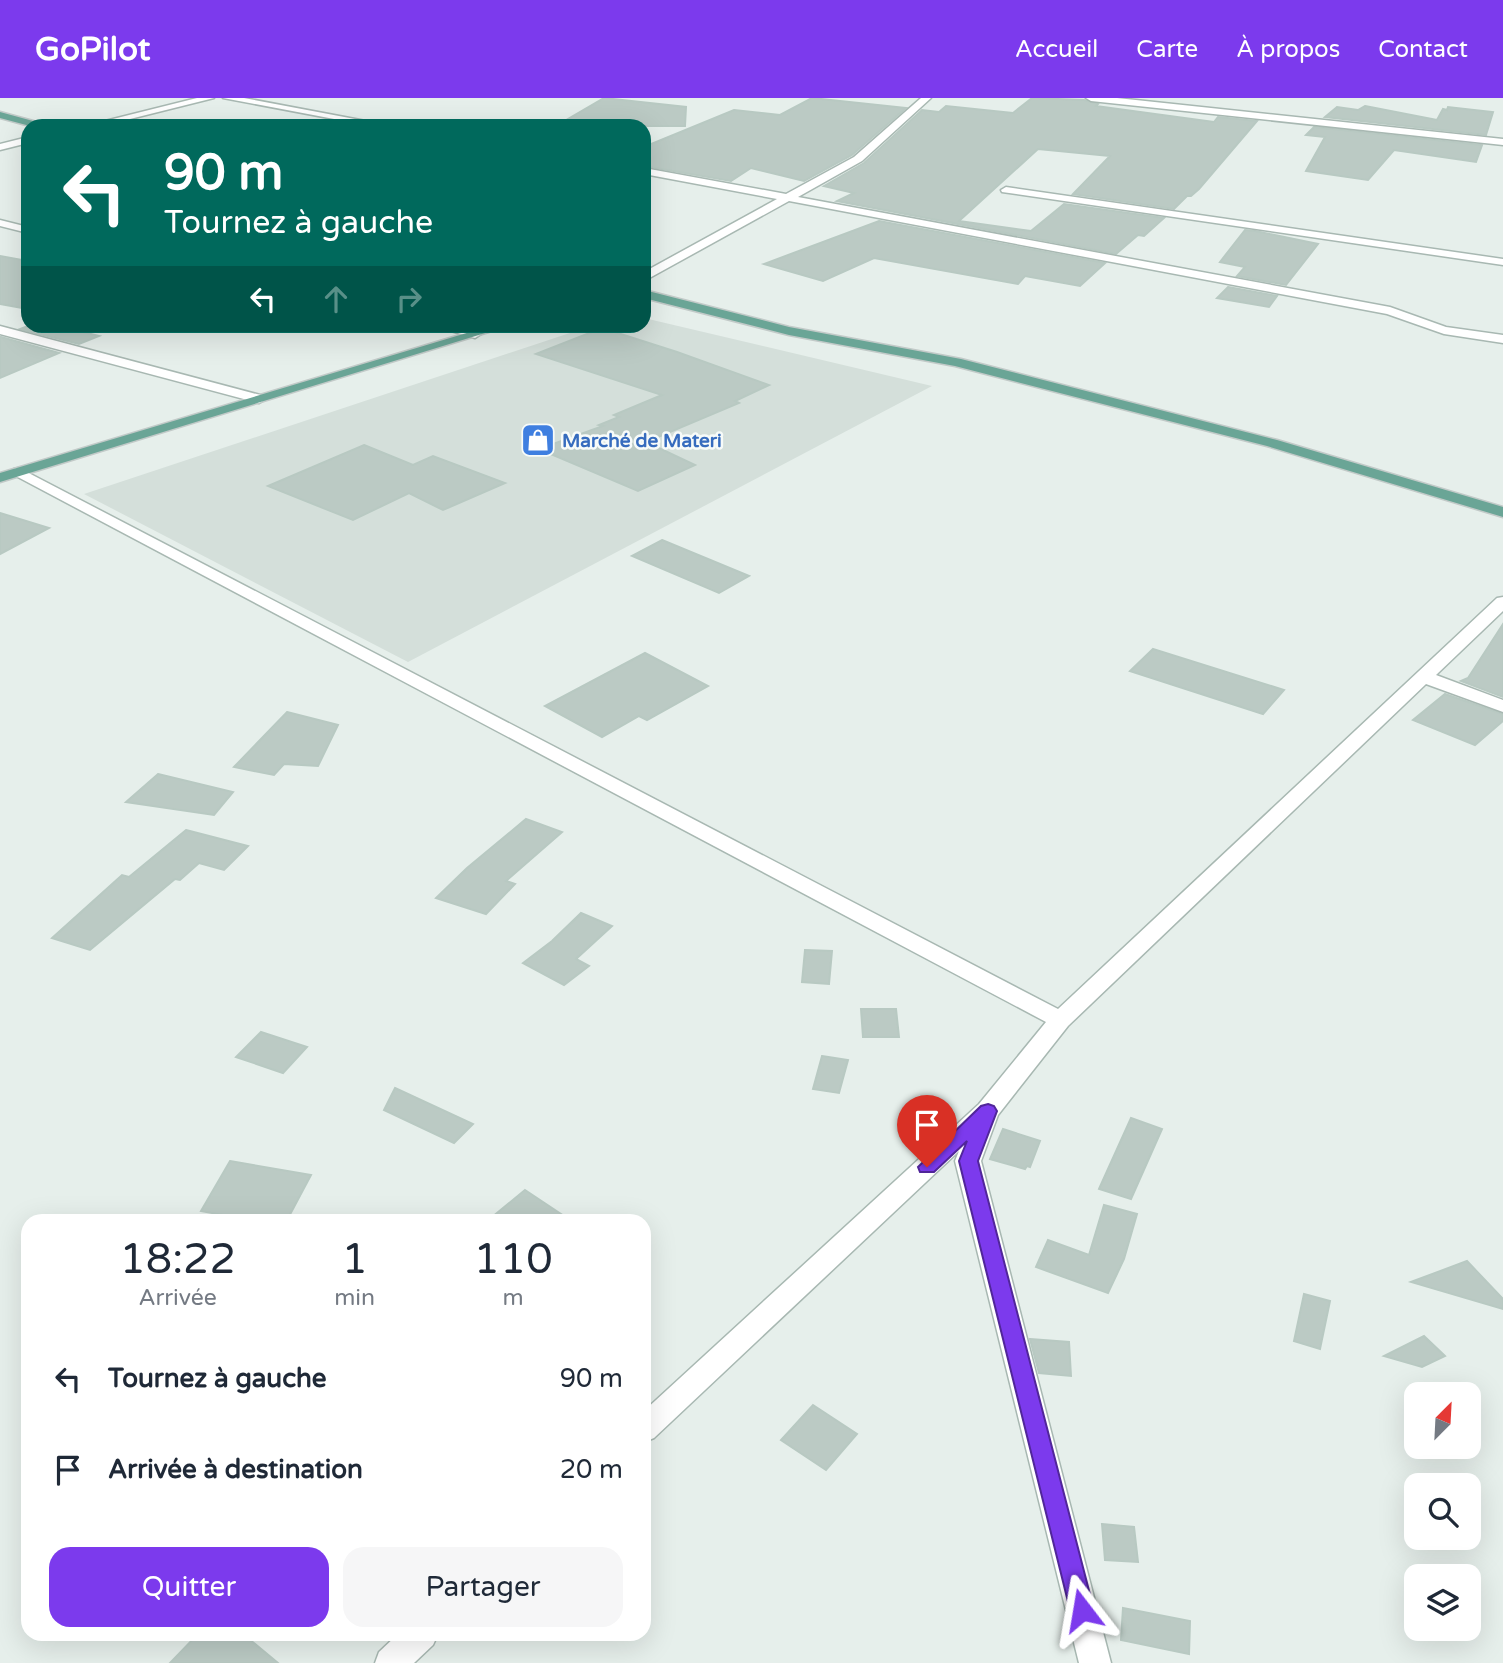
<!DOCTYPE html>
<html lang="fr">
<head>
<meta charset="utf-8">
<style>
  :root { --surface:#fff; --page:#f6f6f7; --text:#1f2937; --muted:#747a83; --accent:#7c3aed }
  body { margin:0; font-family:"Varela Round",sans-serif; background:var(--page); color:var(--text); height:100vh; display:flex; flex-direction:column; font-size:26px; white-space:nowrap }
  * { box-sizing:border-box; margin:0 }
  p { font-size:23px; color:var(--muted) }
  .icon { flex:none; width:38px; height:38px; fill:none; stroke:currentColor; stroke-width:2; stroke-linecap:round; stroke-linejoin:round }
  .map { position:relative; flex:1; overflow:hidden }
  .panel { position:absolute; left:21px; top:1116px; width:630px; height:427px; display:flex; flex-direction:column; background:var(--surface); border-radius:21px; box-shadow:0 7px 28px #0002 }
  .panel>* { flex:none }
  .hud { position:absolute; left:21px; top:21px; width:630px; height:214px; border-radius:21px; box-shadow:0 7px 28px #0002; background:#00695c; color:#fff; overflow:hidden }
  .needle { width:46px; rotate:24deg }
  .tools { position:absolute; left:1404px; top:1284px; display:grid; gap:14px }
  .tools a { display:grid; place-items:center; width:77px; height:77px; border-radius:14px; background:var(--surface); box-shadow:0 7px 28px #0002; font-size:35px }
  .pin { position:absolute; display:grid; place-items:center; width:60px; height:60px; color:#fff; margin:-72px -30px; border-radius:50% 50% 50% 0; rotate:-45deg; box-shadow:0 0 7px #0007 }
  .pin .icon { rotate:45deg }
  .me { position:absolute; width:77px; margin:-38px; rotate:346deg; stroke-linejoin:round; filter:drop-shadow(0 0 5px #0008) }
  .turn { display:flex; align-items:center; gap:24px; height:147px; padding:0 28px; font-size:32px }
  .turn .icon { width:91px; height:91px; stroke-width:2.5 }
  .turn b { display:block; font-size:49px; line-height:60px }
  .lanes { display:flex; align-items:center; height:66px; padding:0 28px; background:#0003; justify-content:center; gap:35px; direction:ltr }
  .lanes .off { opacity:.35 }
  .eta { display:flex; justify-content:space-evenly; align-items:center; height:119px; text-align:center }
  .eta b { font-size:42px; font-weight:600; line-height:49px }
  .primary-button { display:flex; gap:14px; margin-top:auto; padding:14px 28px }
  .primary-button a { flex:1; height:80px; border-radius:21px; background:var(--accent); color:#fff; font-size:28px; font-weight:600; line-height:80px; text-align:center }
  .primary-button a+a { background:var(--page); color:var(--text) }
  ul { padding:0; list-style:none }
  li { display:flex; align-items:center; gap:21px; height:91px; padding:0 28px }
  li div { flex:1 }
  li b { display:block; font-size:26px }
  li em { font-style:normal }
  header { display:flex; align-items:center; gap:42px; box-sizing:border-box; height:98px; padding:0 35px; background:var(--accent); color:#fff }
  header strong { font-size:33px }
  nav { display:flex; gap:38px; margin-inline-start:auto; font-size:24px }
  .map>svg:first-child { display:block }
  .built { fill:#d4dfda }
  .building { fill:#bbcac4; stroke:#b8c9c2; stroke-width:2 }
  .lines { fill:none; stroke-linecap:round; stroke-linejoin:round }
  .minor-casing { stroke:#a8b8b2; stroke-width:3 }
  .major-casing { stroke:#c2cac8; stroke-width:3 }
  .minor { fill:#fff; fill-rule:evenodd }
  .major { fill:#6aa596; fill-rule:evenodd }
  .route { fill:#7c3aed; stroke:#51269a; stroke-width:2 }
  .labels { text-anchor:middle; stroke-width:5; stroke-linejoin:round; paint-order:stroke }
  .far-shop-label { font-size:19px; font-weight:bold; fill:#366cbe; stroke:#f7fbf9; text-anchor:start }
</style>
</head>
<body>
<header>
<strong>GoPilot</strong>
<nav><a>Accueil</a><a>Carte</a><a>À propos</a><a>Contact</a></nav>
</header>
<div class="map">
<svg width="1503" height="1565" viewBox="0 0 1503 1565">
  <rect width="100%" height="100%" fill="#e6efeb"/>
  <!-- built -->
  <polygon class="built" points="644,220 932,288 408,564 84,396 591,228 644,228"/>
  <!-- building -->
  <g class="building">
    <polygon points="604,0 686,9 685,28 556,28"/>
    <polygon points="812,0 906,10 852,57 804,83 751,70 731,83 644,68 644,49 734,12 780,17"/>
    <polygon points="1032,0 1084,2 1098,6 1096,8 1214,24 1218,19 1257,23 1199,91 1191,98 1187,98 1174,111 1073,96 1110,58 1038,51 959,123 1031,133 1064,106 1164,120 1144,138 1138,137 1116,156 837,103 854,95 824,88 864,65 922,12 939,14 946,8 1013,15"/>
    <polygon points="1365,8 1437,22 1443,11 1447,12 1448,9 1493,14 1486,37 1325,19 1337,9 1358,12"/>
    <polygon points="1314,29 1482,47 1476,64 1394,52 1368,82 1306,73 1325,39 1306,37"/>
    <polygon points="879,123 1105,165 1080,188 1025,178 1018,186 874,160 823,183 764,166"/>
    <polygon points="1245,132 1255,133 1318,146 1286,187 1237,178 1245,169 1220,164"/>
    <polygon points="0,158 28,163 28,211 0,206"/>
    <polygon points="1228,189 1277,198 1269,209 1217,200"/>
    <polygon points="28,228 59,228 99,238 79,246 20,231"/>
    <polygon points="602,230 677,254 769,287 735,303 739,305 646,344 695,367 638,393 539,351 603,328 599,327 619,319 614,317 662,297 536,256"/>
    <polygon points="0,239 1,239 59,255 0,280"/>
    <polygon points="364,347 413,367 433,358 505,385 443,412 409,395 353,422 268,388"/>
    <polygon points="0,415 49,430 0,456"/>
    <polygon points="662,442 749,478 719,495 632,458"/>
    <polygon points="1503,526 1503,599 1461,583 1468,580"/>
    <polygon points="1153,551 1284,592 1263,616 1130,573"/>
    <polygon points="645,555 708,588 647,622 639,618 602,639 545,608"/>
    <polygon points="1445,596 1503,616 1503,623 1475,647 1413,622"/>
    <polygon points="287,614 338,627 318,668 284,666 274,677 234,669"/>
    <polygon points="158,676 233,694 214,717 126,704"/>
    <polygon points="526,721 562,734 506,783 515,786 486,816 436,800 467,770"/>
    <polygon points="186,732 248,748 224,772 199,765 180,782 175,781 90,852 52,840 122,777 129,779"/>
    <polygon points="581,815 612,828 576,861 589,868 564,887 523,865 552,843"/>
    <polygon points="805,852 832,853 829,886 802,884"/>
    <polygon points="861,911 896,911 899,939 863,939"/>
    <polygon points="261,934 307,949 283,975 236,959"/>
    <polygon points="822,958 848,962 839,995 813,991"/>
    <polygon points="395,990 473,1026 454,1045 384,1012"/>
    <polygon points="1131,1020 1162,1031 1131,1101 1099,1091"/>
    <polygon points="1003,1031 1040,1043 1030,1069 1027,1068 1025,1071 990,1061"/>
    <polygon points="230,1063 311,1077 286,1124 262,1124 201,1113"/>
    <polygon points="525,1092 573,1124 486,1124"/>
    <polygon points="1104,1107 1137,1116 1124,1161 1108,1195 1036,1169 1048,1142 1089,1157"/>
    <polygon points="1467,1163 1503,1201 1503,1211 1411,1184"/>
    <polygon points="1304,1196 1330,1203 1320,1251 1294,1243"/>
    <polygon points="1424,1238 1445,1258 1422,1269 1384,1258"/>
    <polygon points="1030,1241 1069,1244 1071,1278 1039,1275"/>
    <polygon points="813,1307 857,1336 826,1372 781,1342"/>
    <polygon points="1102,1426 1134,1429 1138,1464 1105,1462"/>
    <polygon points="1123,1510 1190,1523 1189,1556 1121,1542"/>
    <polygon points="198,1536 243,1536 278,1565 170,1565"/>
  </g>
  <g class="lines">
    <!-- minor casing -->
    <g class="minor-casing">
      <g id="minor">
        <polygon points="197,0 214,0 102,28 85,28"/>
        <polygon points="223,0 244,0 392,28 371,28"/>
        <polygon points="921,0 931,0 862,63 798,99 1390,209 1446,229 1503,237 1503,245 1444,236 1387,216 789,103 644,183 644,174 777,101 644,76 644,70 786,96 854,59"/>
        <polygon points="1086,0 1117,0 1503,41 1503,47 1091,3"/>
        <polygon points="28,39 28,45 0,52 0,46"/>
        <polygon points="1006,89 1503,161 1503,167 1002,94 1001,92"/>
        <polygon points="0,122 28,129 28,135 0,128"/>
        <polygon points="0,228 264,298 266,301 259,305 0,236"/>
        <polygon points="434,228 454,228 481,236 475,240"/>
        <polygon points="19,370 1058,911 1497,500 1503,499 1503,513 1436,577 1503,602 1503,614 1426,586 1068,928 998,1017 981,1063 1111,1565 1079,1565 955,1063 959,1053 654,1340 644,1344 644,1313 979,1006 1046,924 14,377 12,374 14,371"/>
        <polygon points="398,1536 438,1536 433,1547 414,1565 375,1565 379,1554"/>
      </g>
    </g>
    <!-- major casing -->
    <g class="major-casing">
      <g id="major">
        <polygon points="0,14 44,26 46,28 30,28 0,20"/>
        <polygon points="644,192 789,229 961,261 1277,342 1503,409 1503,419 1267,348 955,268 789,237 644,200"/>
        <polygon points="490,228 508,228 0,384 0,375"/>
      </g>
    </g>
    <!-- minor -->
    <use href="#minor" class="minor"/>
    <!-- major -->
    <use href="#major" class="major"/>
  </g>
  <!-- route -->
  <polygon class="route" points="988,1006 994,1008 997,1013 978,1063 1094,1512 1091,1520 1082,1524 1073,1520 1070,1512 959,1063 967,1043 934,1074 920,1074 918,1069 981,1008"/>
  <!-- icons -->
  <defs>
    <g id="shop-square" transform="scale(1.75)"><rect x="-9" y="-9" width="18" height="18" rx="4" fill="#3f7fe0" stroke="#f7fbf9"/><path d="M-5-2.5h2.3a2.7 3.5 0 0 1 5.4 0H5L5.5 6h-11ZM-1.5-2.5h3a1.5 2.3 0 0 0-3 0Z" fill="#fff"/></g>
  </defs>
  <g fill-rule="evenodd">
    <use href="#shop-square" x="538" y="342"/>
  </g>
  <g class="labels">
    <!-- far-shop labels -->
    <g class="far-shop-label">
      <text x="562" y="349">Marché de Materi</text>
    </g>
  </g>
</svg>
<div class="tools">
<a><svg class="needle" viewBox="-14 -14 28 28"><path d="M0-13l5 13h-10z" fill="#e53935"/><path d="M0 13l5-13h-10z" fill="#747a83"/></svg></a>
<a><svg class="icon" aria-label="search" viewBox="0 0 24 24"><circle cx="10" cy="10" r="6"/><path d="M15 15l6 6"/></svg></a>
<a><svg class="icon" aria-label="layers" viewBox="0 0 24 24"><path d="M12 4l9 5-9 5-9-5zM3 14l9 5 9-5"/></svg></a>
</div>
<div class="pin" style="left:927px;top:1069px;background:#d93025"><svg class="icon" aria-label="arrive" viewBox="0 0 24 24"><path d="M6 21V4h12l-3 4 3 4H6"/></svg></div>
<svg class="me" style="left:1082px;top:1512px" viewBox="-20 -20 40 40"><path d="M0-17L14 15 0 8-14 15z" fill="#7c3aed" stroke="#fff" stroke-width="4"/></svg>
<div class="hud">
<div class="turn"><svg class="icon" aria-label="left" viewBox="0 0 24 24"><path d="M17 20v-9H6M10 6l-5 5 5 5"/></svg><div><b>90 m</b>Tournez à gauche</div></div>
<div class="lanes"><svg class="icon" aria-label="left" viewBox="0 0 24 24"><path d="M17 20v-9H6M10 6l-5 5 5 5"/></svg><svg class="icon off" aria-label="ahead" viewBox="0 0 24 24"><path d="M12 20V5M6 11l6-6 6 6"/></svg><svg class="icon off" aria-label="right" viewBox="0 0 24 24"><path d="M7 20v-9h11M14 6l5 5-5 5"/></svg></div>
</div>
<section class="panel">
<div class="eta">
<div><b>18:22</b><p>Arrivée</p></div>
<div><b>1</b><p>min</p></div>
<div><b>110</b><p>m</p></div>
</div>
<ul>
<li><svg class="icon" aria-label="left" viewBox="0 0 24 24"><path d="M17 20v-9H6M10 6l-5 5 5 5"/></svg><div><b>Tournez à gauche</b></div><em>90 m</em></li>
<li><svg class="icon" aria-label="arrive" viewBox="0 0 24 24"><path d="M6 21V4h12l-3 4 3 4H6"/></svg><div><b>Arrivée à destination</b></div><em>20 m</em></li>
</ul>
<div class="primary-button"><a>Quitter</a><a>Partager</a></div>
</section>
</div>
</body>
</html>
